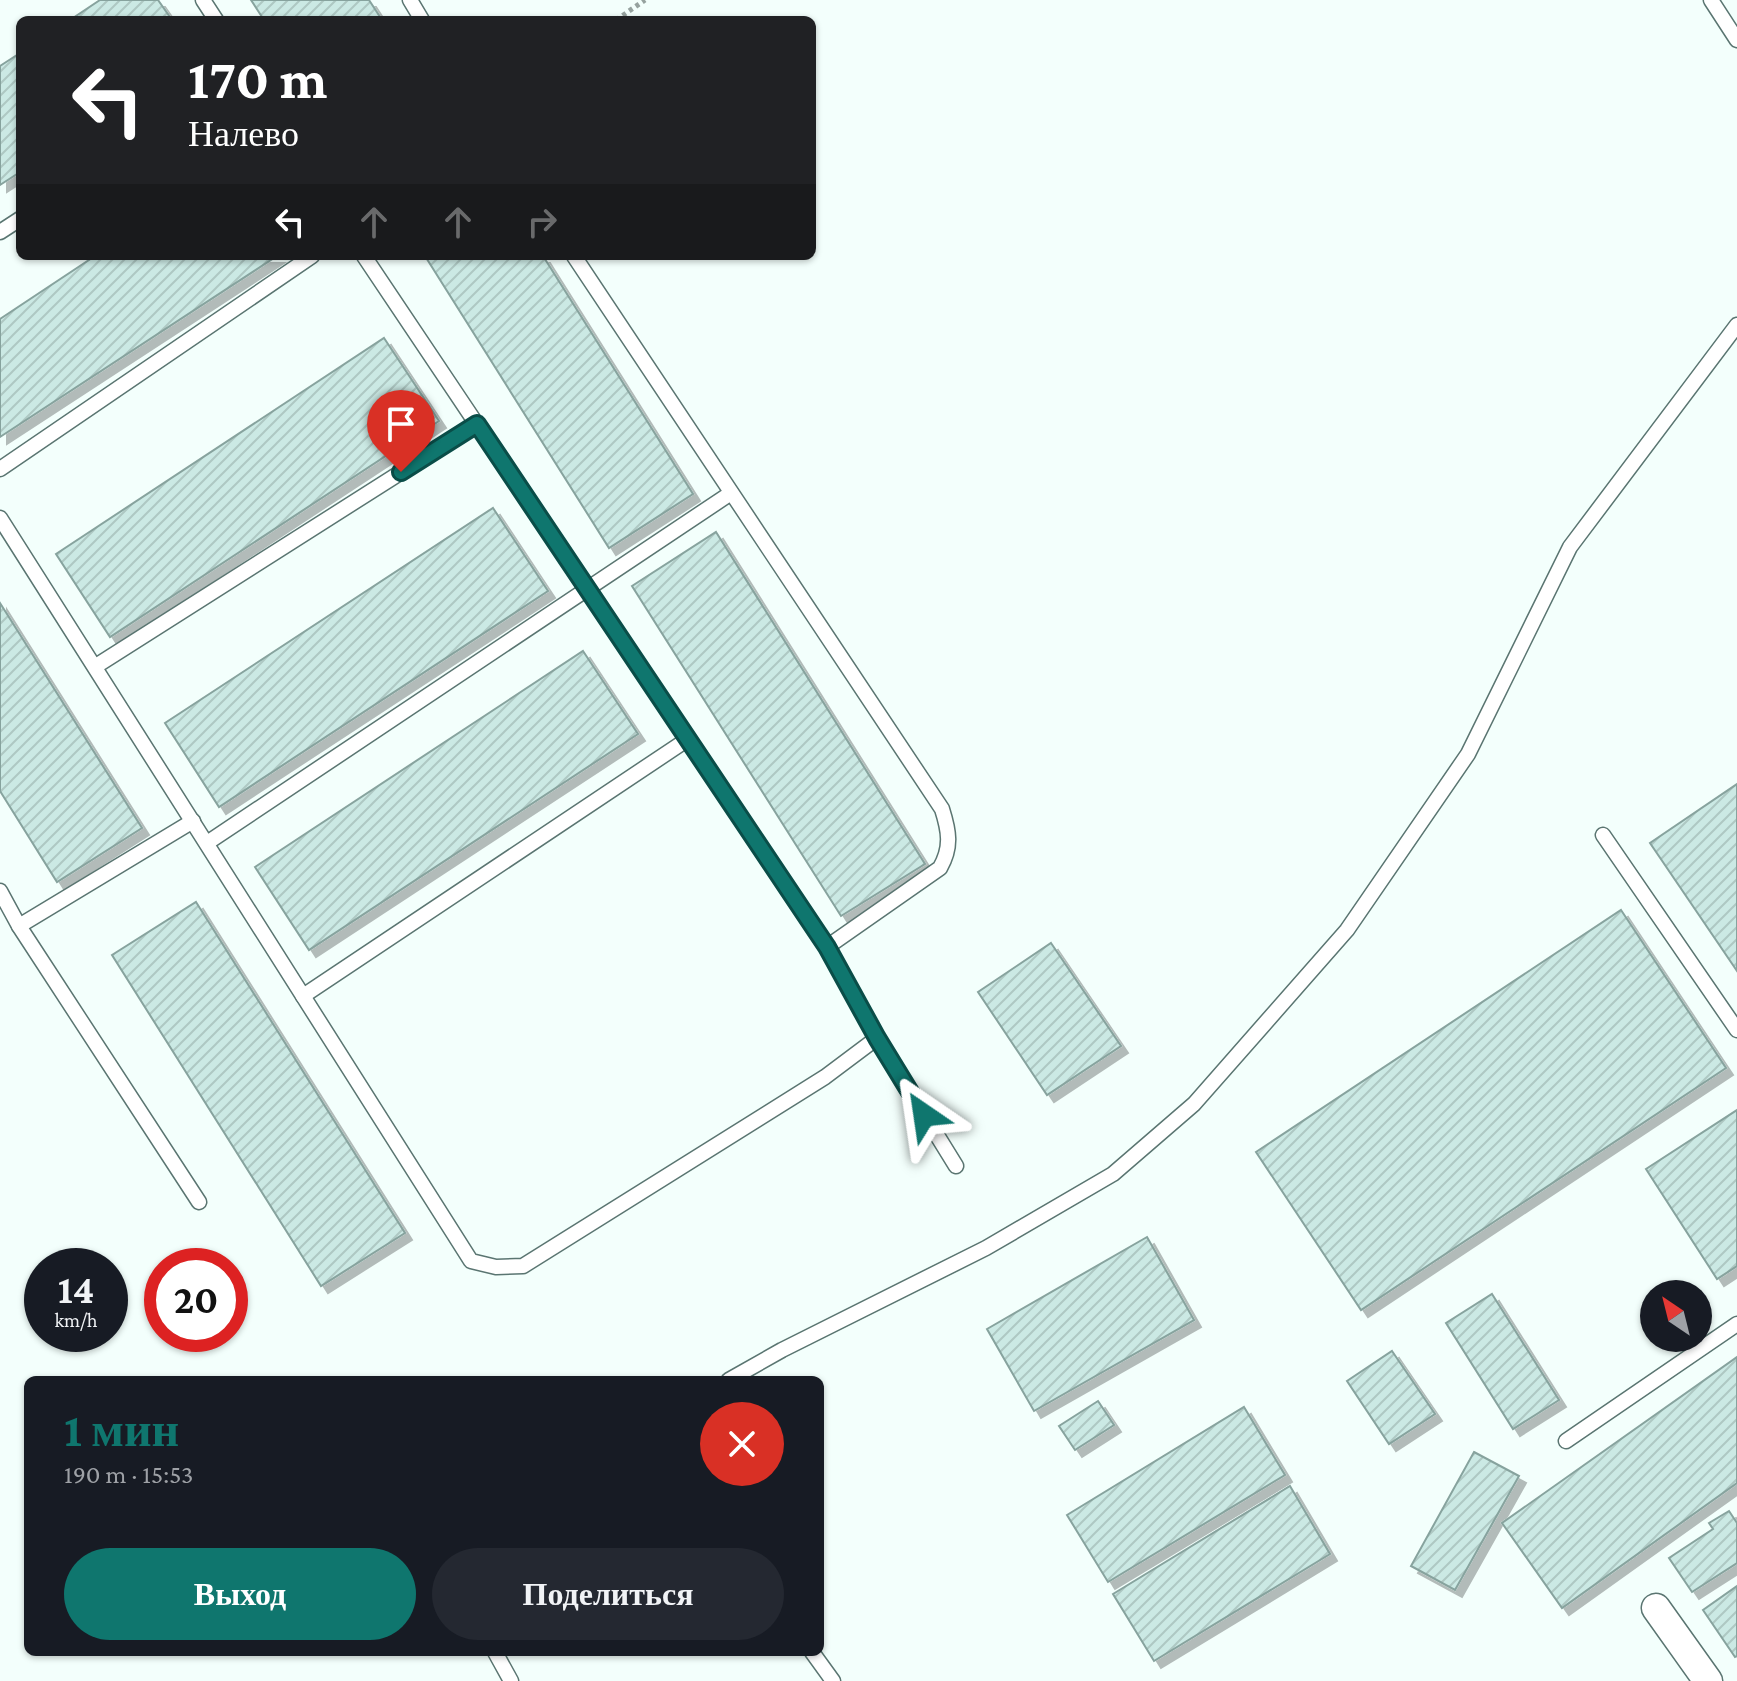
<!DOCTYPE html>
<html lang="ru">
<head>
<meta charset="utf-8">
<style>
  :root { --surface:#171b24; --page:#242831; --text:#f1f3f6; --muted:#9ea1a6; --accent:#0f766e }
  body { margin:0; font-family:"Crimson Pro",serif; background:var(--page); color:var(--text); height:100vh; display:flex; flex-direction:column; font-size:30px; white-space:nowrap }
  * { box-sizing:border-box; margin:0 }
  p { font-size:26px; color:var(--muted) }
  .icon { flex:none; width:44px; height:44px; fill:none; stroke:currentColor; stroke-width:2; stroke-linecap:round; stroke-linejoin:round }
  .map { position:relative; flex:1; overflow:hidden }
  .side { position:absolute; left:24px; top:1376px; width:800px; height:280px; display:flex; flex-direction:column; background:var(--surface); border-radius:12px; box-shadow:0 2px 6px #0004 }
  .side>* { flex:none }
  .hud { position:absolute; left:16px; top:16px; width:800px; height:244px; border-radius:12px; box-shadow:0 2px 6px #0004; background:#202124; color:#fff; overflow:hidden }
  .needle { width:52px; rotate:325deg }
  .fabs { position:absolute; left:1640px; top:1280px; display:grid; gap:16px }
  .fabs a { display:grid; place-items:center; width:72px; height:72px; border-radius:50%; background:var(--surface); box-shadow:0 2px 6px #0004; font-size:40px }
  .speed { position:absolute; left:24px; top:1248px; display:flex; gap:16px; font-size:40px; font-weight:700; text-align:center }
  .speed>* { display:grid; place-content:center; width:104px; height:104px; border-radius:50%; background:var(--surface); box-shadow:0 2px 6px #0004; line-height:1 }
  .speed small { font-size:20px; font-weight:400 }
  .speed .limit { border:12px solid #d22; background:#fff; color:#111 }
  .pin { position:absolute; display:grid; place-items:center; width:68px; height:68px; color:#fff; margin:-82px -34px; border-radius:50% 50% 50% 0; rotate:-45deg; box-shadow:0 0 8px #0007 }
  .pin .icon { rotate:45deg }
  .me { position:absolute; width:88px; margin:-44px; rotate:328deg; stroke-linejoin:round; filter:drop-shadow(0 0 6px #0008) }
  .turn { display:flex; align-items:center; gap:28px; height:168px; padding:0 40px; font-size:36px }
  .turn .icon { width:104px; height:104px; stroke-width:2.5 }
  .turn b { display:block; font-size:56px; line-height:68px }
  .lanes { display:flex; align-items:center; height:76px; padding:0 40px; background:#0003; justify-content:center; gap:40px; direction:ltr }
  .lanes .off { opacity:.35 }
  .round { display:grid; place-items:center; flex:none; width:84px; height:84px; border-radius:42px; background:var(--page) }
  .headline { display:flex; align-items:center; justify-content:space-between; height:136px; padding:0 40px }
  h1 { font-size:48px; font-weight:700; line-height:60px; color:var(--accent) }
  .action { display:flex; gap:16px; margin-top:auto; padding:16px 40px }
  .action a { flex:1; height:92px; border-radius:48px; background:var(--accent); color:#fff; font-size:32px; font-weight:700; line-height:92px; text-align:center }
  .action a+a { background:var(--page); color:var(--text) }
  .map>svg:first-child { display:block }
  .building { fill:url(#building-hatch); stroke:#87a39e; stroke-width:2; filter:url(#shadow) }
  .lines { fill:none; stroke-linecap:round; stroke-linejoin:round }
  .service-casing { stroke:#5a7571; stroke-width:17 }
  .minor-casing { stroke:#5a7571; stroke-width:31 }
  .path { stroke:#96a29f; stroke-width:5; stroke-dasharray:4 4; stroke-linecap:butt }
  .service { stroke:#fff; stroke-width:14 }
  .minor { stroke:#fff; stroke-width:28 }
  .route-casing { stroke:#0a4d48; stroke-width:20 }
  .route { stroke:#0f766e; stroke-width:14 }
</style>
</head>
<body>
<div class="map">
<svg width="1737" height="1681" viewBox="0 0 1737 1681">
  <defs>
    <pattern id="building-hatch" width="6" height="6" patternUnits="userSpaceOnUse" patternTransform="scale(2)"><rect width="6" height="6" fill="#cbe9e4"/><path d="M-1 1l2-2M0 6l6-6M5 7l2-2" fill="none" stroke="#aec8c3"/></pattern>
    <filter id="shadow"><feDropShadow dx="7" dy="7" stdDeviation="0" flood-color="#0004"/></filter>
  </defs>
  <rect width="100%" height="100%" fill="#f3fffc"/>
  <!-- building -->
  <g class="building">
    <polygon points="100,0 158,0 172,20 70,20"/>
    <polygon points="251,0 369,0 382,20 264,20"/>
    <polygon points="20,53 20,172 0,185 0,66"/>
    <polygon points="95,256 277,256 0,437 0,319"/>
    <polygon points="425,256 543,256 693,494 609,548"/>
    <polygon points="384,338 439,421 110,637 56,554"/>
    <polygon points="493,508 548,591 219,807 165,723"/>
    <polygon points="716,532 925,864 841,916 632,586"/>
    <polygon points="0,603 142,828 57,882 0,791"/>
    <polygon points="583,651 638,734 309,950 255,867"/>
    <polygon points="1737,784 1737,971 1650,843"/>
    <polygon points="196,902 405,1233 321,1286 112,955"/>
    <polygon points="1621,910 1726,1068 1361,1310 1256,1152"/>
    <polygon points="1051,943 1121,1046 1047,1095 978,992"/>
    <polygon points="1737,1110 1737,1266 1717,1279 1646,1169"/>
    <polygon points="1147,1237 1194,1320 1034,1411 987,1329"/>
    <polygon points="1492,1294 1559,1400 1513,1429 1446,1323"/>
    <polygon points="1392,1351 1435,1414 1389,1444 1347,1381"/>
    <polygon points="1737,1357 1737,1483 1562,1608 1502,1523"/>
    <polygon points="1098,1401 1114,1425 1075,1450 1059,1426"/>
    <polygon points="1244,1407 1285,1475 1108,1582 1067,1515"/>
    <polygon points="1474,1452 1519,1476 1455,1590 1411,1566"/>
    <polygon points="1290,1486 1330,1554 1154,1661 1113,1594"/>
    <polygon points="1729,1511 1737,1523 1737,1563 1692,1592 1669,1558 1713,1529 1709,1523"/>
    <polygon points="1737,1586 1737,1656 1735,1657 1703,1610"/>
  </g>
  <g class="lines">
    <!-- service casing -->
    <g class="service-casing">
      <g id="service">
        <polyline points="203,0 216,20"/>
        <polyline points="410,0 422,20"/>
        <polyline points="1711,0 1737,40"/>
        <polyline points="0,232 20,219"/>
        <polyline points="364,256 827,947 877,1038 956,1166"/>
        <path d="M 574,256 L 942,809 C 949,831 952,847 940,868 L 827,947"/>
        <polyline points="0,469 312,256"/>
        <polyline points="0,518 471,1261 496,1267 523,1266 825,1077 877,1038"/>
        <polyline points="96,666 477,424"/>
        <polyline points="1603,835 1737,1030"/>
        <polyline points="207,843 731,493"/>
        <polyline points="0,891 19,926 199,1202"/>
        <polyline points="19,926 193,821"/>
        <polyline points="303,996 688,739"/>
        <polyline points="729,1380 782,1350 986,1248 1113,1174 1194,1104 1347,930 1468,754 1570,547 1737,325"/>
        <polyline points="1566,1441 1737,1324"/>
        <polyline points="495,1652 511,1681"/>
        <polyline points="812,1652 833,1681"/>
      </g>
    </g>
    <!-- minor casing -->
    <g class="minor-casing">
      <polyline id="minor" points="1656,1608 1708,1681"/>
    </g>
    <!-- path -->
    <polyline class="path" points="616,20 645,0"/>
    <!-- service -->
    <use href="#service" class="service"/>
    <!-- minor -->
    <use href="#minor" class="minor"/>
  </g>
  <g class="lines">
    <!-- route casing -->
    <g class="route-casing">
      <polyline id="route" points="401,472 477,424 827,947 877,1038 924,1115"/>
    </g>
    <!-- route -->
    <use href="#route" class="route"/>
  </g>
</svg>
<div class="fabs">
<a><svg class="needle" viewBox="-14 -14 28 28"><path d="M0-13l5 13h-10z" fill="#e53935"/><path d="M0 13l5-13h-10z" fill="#9ea1a6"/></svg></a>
</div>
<div class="speed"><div>14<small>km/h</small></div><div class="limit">20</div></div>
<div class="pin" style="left:401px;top:472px;background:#d93025"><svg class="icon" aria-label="arrive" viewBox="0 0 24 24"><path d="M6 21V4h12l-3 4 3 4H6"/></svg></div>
<svg class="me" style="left:924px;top:1115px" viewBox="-20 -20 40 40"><path d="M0-17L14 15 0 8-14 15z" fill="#0f766e" stroke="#fff" stroke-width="4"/></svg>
<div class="hud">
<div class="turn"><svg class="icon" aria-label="left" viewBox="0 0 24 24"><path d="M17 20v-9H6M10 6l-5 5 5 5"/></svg><div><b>170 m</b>Налево</div></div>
<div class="lanes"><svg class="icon" aria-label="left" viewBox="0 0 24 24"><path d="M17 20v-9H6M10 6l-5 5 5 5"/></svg><svg class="icon off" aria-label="ahead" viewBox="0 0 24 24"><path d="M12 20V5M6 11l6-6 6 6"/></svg><svg class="icon off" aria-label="ahead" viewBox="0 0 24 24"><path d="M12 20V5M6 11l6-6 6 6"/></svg><svg class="icon off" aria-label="right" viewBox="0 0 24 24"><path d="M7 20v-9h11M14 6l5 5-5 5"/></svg></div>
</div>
<section class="side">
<div class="headline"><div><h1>1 мин</h1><p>190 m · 15:53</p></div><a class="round" style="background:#d93025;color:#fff"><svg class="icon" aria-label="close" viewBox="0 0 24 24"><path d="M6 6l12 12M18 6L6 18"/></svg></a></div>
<div class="action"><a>Выход</a><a>Поделиться</a></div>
</section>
</div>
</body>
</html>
